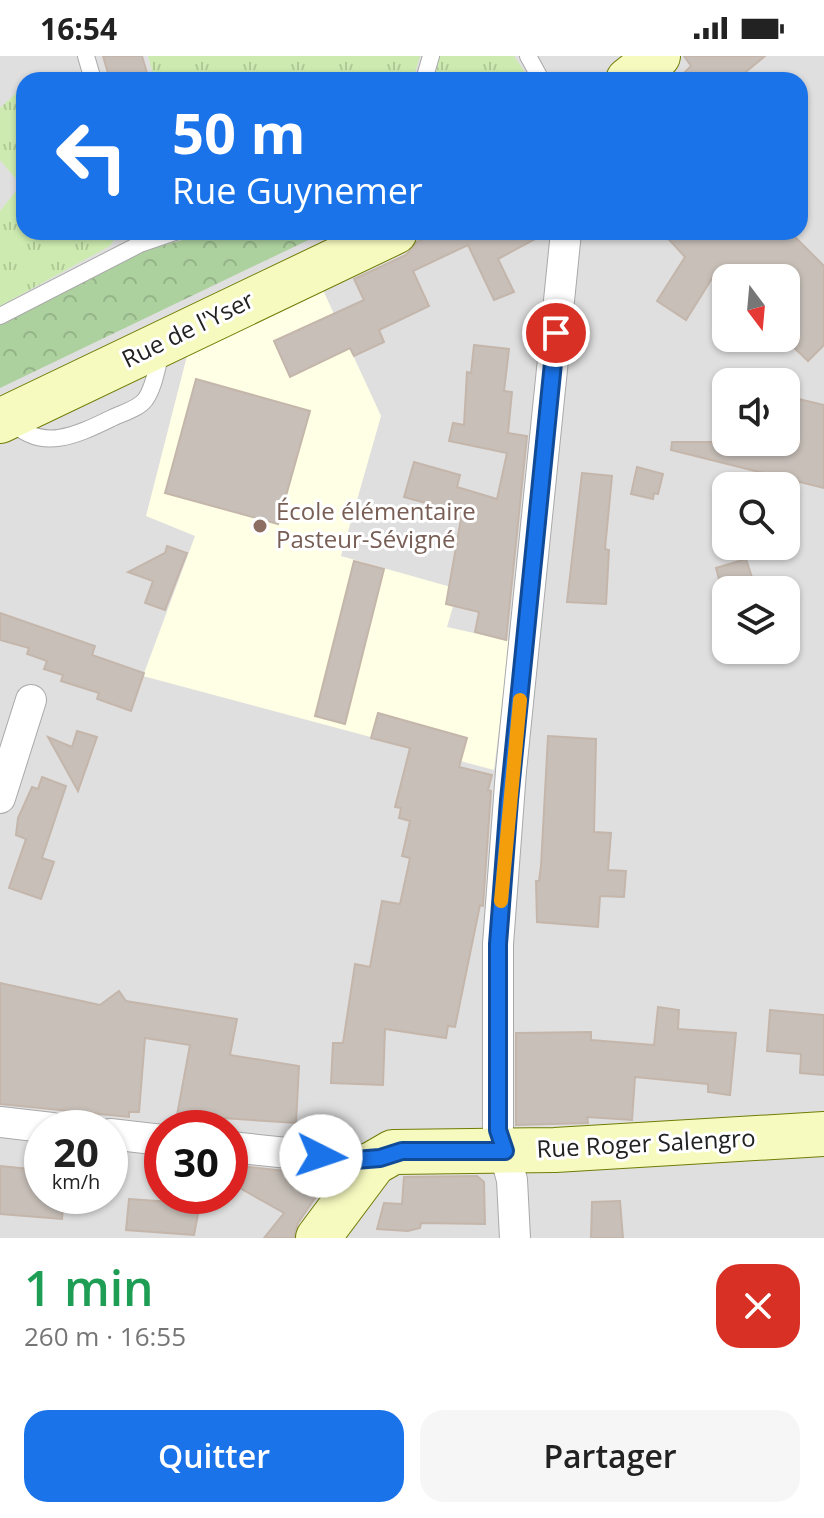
<!DOCTYPE html>
<html lang="fr">
<head>
<meta charset="utf-8">
<style>
  :root { --surface:#fff; --page:#f6f6f6; --text:#222; --muted:#767676; --accent:#1a73e8 }
  body { margin:0; font-family:"Open Sans",sans-serif; background:var(--page); color:var(--text); height:100vh; display:flex; flex-direction:column; font-size:30px; white-space:nowrap }
  * { box-sizing:border-box; margin:0 }
  p { font-size:26px; color:var(--muted) }
  .icon { flex:none; width:44px; height:44px; fill:none; stroke:currentColor; stroke-width:2; stroke-linecap:round; stroke-linejoin:round }
  .map { position:relative; height:1182px; overflow:hidden }
  .panel { display:flex; flex-direction:column; background:var(--surface); flex:1 }
  .panel>* { flex:none }
  .guide { position:absolute; left:16px; top:16px; width:792px; height:168px; border-radius:24px; box-shadow:0 2px 6px #0004; background:#1a73e8; color:#fff; overflow:hidden }
  .needle { width:52px; rotate:164deg }
  .controls { position:absolute; left:712px; top:208px; display:grid; gap:16px }
  .controls a { display:grid; place-items:center; width:88px; height:88px; border-radius:16px; background:var(--surface); box-shadow:0 2px 6px #0004; font-size:40px }
  .speed { position:absolute; left:24px; top:1054px; display:flex; gap:16px; font-size:40px; font-weight:700; text-align:center }
  .speed>* { display:grid; place-content:center; width:104px; height:104px; border-radius:50%; background:var(--surface); box-shadow:0 2px 6px #0004; line-height:1 }
  .speed small { font-size:20px; font-weight:400 }
  .speed .limit { border:12px solid #d22; background:#fff; color:#111 }
  .pin { position:absolute; display:grid; place-items:center; width:68px; height:68px; color:#fff; margin:-34px; border:4px solid #fff; border-radius:50%; box-shadow:0 2px 8px #0007 }
  .me { position:absolute; width:88px; margin:-44px; rotate:94deg; stroke-linejoin:round; filter:drop-shadow(0 0 6px #0008) }
  .turn { display:flex; align-items:center; gap:28px; height:168px; padding:0 24px; font-size:36px }
  .turn .icon { width:104px; height:104px; stroke-width:2.5 }
  .turn b { display:block; font-size:56px; line-height:68px }
  .round { display:grid; place-items:center; flex:none; width:84px; height:84px; border-radius:24px; background:var(--page) }
  .summary { display:flex; align-items:center; justify-content:space-between; height:136px; padding:0 24px }
  h1 { font-size:48px; font-weight:600; line-height:60px; color:#1e9e55 }
  .action { display:flex; gap:16px; margin-top:auto; padding:16px 24px }
  .action a { flex:1; height:92px; border-radius:24px; background:var(--accent); color:#fff; font-size:32px; font-weight:600; line-height:92px; text-align:center }
  .action a+a { background:var(--page); color:var(--text) }
  .status { display:flex; justify-content:space-between; align-items:center; height:56px; padding:0 40px; background:var(--surface); direction:ltr }
  .status svg { height:22px; fill:currentColor }
  .map>svg:first-child { display:block }
  .residential { fill:#e0dfdf; fill-rule:evenodd }
  .education { fill:#ffffe5 }
  .grass { fill:url(#grass-tufts) }
  .forest { fill:url(#forest-crowns) }
  .building { fill:#c7bfb8; stroke:#c4b6ab; stroke-width:2 }
  .lines { fill:none; stroke-linecap:round; stroke-linejoin:round }
  .lane-casing { stroke:#a9a9a9; stroke-width:18 }
  .street-casing { stroke:#a9a9a9; stroke-width:32 }
  .secondary-casing { stroke:#707d05; stroke-width:46 }
  .lane { stroke:#fff; stroke-width:16 }
  .street { stroke:#fff; stroke-width:30 }
  .secondary { stroke:#f7fabf; stroke-width:44 }
  .route-casing { stroke:#114b97; stroke-width:20 }
  .route { stroke:#1a73e8; stroke-width:14 }
  .slow { stroke:#f59e0b; stroke-width:14 }
  .education-dot { fill:#8d6e63; stroke:#fff; stroke-width:3 }
  .labels { text-anchor:middle; stroke-width:6; stroke-linejoin:round; paint-order:stroke }
  .street-label { font-size:24px; fill:#222; stroke:#fff }
  .education-label { font-size:24px; fill:#785e54; stroke:#fff; text-anchor:start }
</style>
</head>
<body>
<div class="status"><b>16:54</b><svg viewBox="0 0 49 12"><path d="M0 12V9h3v3zM5 12V6h3v6zM10 12V3h3v9zM15 12V0h3v12zM26 1h20v11H26zM47 4h2v5h-2z"/></svg></div>
<div class="map">
<svg width="824" height="1182" viewBox="0 0 824 1182">
  <defs>
    <pattern id="grass-tufts" width="24" height="20" patternUnits="userSpaceOnUse" patternTransform="scale(2)"><rect width="24" height="20" fill="#cdebb0"/><path d="M3 7l-1-3M5 7V3M7 7l1-3M15 17l-1-3M17 17v-4M19 17l1-3" fill="none" stroke="#b0c997"/></pattern>
    <pattern id="forest-crowns" width="20" height="18" patternUnits="userSpaceOnUse" patternTransform="scale(2)"><rect width="20" height="18" fill="#add19e"/><path d="M2 6a3 3 0 1 1 6 0M12 15a3 3 0 1 1 6 0" fill="none" stroke="#95b388"/></pattern>
  </defs>
  <rect width="100%" height="100%" fill="#f2efe9"/>
  <!-- residential -->
  <path class="residential" d="M 0,0 L 824,0 L 824,1182 L 0,1182 ZM 24,24 L 800,24 L 800,176 L 24,176 ZM 726,222 L 786,222 L 786,282 L 726,282 ZM 726,326 L 786,326 L 786,386 L 726,386 ZM 726,430 L 786,430 L 786,490 L 726,490 ZM 726,534 L 786,534 L 786,594 L 726,594 ZM 42,1072 L 110,1072 L 110,1140 L 42,1140 ZM 162,1072 L 230,1072 L 230,1140 L 162,1140 Z"/>
  <!-- education -->
  <polygon class="education" points="322,232 381,360 341,500 458,533 447,571 510,585 494,714 143,620 195,480 146,460 188,296"/>
  <!-- grass -->
  <g class="grass">
    <polygon points="148,0 420,0 413,24 155,24"/>
    <polygon points="440,0 514,0 530,24 434,24"/>
    <polygon points="24,30 24,176 119,176 110,190 0,250 0,155 21,129 0,104 0,52"/>
  </g>
  <!-- forest -->
  <polygon class="forest" points="210,176 325,176 0,332 0,268 147,194"/>
  <!-- building -->
  <g class="building">
    <polygon points="103,0 142,0 149,24 110,24"/>
    <polygon points="684,0 765,0 736,24 677,24 691,10"/>
    <polygon points="437,176 548,176 498,203 514,236 494,244 468,189 413,215 429,250 379,274 384,286 354,300 350,292 290,321 274,285 364,244 354,223 406,199 417,186"/>
    <polygon points="662,176 790,176 824,210 824,289 808,305 786,284 786,222 726,222 726,225 716,216 686,264 657,245 685,201"/>
    <polygon points="474,289 509,293 504,335 512,336 508,377 527,380 506,584 475,576 479,556 446,548 462,457 404,441 414,406 460,419 457,431 497,443 507,397 449,385 453,367 464,369 467,316 471,317"/>
    <polygon points="196,323 310,355 278,468 165,437"/>
    <polygon points="786,340 824,349 824,432 671,394 672,386 786,386"/>
    <polygon points="637,411 663,418 658,438 654,437 653,443 631,438"/>
    <polygon points="582,417 612,420 605,493 609,494 606,548 567,546"/>
    <polygon points="167,490 187,497 165,554 145,547 153,525 128,516 165,497"/>
    <polygon points="746,503 756,534 722,534 716,512"/>
    <polygon points="354,505 384,513 345,668 315,660"/>
    <polygon points="0,557 95,590 92,599 144,617 131,655 97,643 99,637 61,625 63,619 44,613 47,605 27,598 29,592 0,584"/>
    <polygon points="378,657 467,682 459,711 492,719 488,734 491,735 483,850 480,849 455,971 448,970 446,982 385,973 383,1029 331,1027 333,987 343,987 355,908 370,911 382,845 400,848 410,802 402,800 410,765 399,762 401,752 395,751 410,692 371,682"/>
    <polygon points="77,675 97,681 78,735 48,681 72,691"/>
    <polygon points="548,680 596,683 594,776 611,777 608,814 626,815 624,841 600,840 598,871 537,866 536,825 539,825 541,810"/>
    <polygon points="42,721 66,730 42,802 54,806 41,843 9,832 26,783 16,779 18,762 32,731 38,733"/>
    <polygon points="0,927 100,949 119,935 126,945 237,963 230,999 299,1010 296,1067 177,1059 190,989 145,982 139,1056 129,1056 129,1061 0,1048"/>
    <polygon points="658,951 679,954 678,973 736,977 730,1039 708,1036 708,1028 635,1021 632,1064 587,1061 588,1067 516,1069 516,977 591,976 591,984 654,989"/>
    <polygon points="770,954 824,959 824,1019 800,1017 801,998 767,995"/>
    <polygon points="0,1110 30,1113 28,1126 42,1128 42,1140 64,1140 62,1163 0,1158"/>
    <polygon points="240,1110 330,1120 298,1167 294,1182 264,1182 284,1157 231,1127"/>
    <polygon points="477,1120 484,1126 485,1168 421,1167 420,1172 408,1175 377,1173 384,1147 402,1148 404,1121"/>
    <polygon points="129,1143 200,1148 194,1179 126,1174"/>
    <polygon points="620,1145 623,1182 591,1182 592,1146"/>
  </g>
  <g class="lines">
    <!-- lane casing -->
    <g class="lane-casing">
      <g id="lane">
        <polyline points="86,0 93,24"/>
        <polyline points="528,0 539,20"/>
        <polyline points="424,24 431,0"/>
        <polyline points="0,260 140,188 175,176"/>
        <path d="M 10,364 C 41,397 77,379 112,362 C 122,357 138,353 145,344 C 154,332 157,311 161,297"/>
      </g>
    </g>
    <!-- street casing -->
    <g class="street-casing">
      <g id="street">
        <polyline points="0,742 31,644"/>
        <polyline points="0,1066 52,1072"/>
        <polyline points="110,1078 162,1084"/>
        <polyline points="230,1091 355,1104 380,1102"/>
        <polyline points="515,1182 512,1124 498,1074 498,888 511,715 566,176"/>
      </g>
    </g>
    <!-- secondary casing -->
    <g class="secondary-casing">
      <g id="secondary">
        <polyline points="628,24 658,0"/>
        <polyline points="0,365 395,176"/>
        <polyline points="318,1182 374,1107 393,1096 555,1094 824,1078"/>
      </g>
    </g>
    <!-- lane -->
    <use href="#lane" class="lane"/>
    <!-- street -->
    <use href="#street" class="street"/>
    <!-- secondary -->
    <use href="#secondary" class="secondary"/>
  </g>
  <g class="lines">
    <!-- route casing -->
    <g class="route-casing">
      <polyline id="route" points="321,1100 355,1104 380,1102 402,1095 505,1095 498,1074 498,888 509,744 556,277"/>
    </g>
    <!-- route -->
    <use href="#route" class="route"/>
    <!-- slow -->
    <polyline class="slow" points="501,845 520,644"/>
  </g>
  <!-- markers -->
  <circle class="education-dot" cx="260" cy="470" r="8"/>
  <g class="labels">
    <!-- street labels -->
    <g class="street-label">
      <text transform="translate(188 274) rotate(-26)" y="8">Rue de l'Yser</text>
      <text transform="translate(646 1088) rotate(-3)" y="8">Rue Roger Salengro</text>
    </g>
    <!-- education labels -->
    <g class="education-label">
      <text x="276" y="464">École élémentaire<tspan x="276" dy="28">Pasteur-Sévigné</tspan></text>
    </g>
  </g>
</svg>
<div class="controls">
<a><svg class="needle" viewBox="-14 -14 28 28"><path d="M0-13l5 13h-10z" fill="#e53935"/><path d="M0 13l5-13h-10z" fill="#767676"/></svg></a>
<a><svg class="icon" aria-label="sound" viewBox="0 0 24 24"><path d="M4 9h4l5-4v14l-5-4H4zM17 9q2 3 0 6"/></svg></a>
<a><svg class="icon" aria-label="search" viewBox="0 0 24 24"><circle cx="10" cy="10" r="6"/><path d="M15 15l6 6"/></svg></a>
<a><svg class="icon" aria-label="layers" viewBox="0 0 24 24"><path d="M12 4l9 5-9 5-9-5zM3 14l9 5 9-5"/></svg></a>
</div>
<div class="speed"><div>20<small>km/h</small></div><div class="limit">30</div></div>
<div class="pin" style="left:556px;top:277px;background:#d93025"><svg class="icon" aria-label="arrive" viewBox="0 0 24 24"><path d="M6 21V4h12l-3 4 3 4H6"/></svg></div>
<svg class="me" style="left:321px;top:1100px" viewBox="-20 -20 40 40"><circle r="19" fill="#fff"/><path d="M0-13L10 11 0 6-10 11z" fill="#1a73e8"/></svg>
<div class="guide">
<div class="turn"><svg class="icon" aria-label="left" viewBox="0 0 24 24"><path d="M17 20v-9H6M10 6l-5 5 5 5"/></svg><div><b>50 m</b>Rue Guynemer</div></div>
</div>
</div>
<section class="panel">
<div class="summary"><div><h1>1 min</h1><p>260 m · 16:55</p></div><a class="round" style="background:#d93025;color:#fff"><svg class="icon" aria-label="close" viewBox="0 0 24 24"><path d="M6 6l12 12M18 6L6 18"/></svg></a></div>
<div class="action"><a>Quitter</a><a>Partager</a></div>
</section>
</body>
</html>
